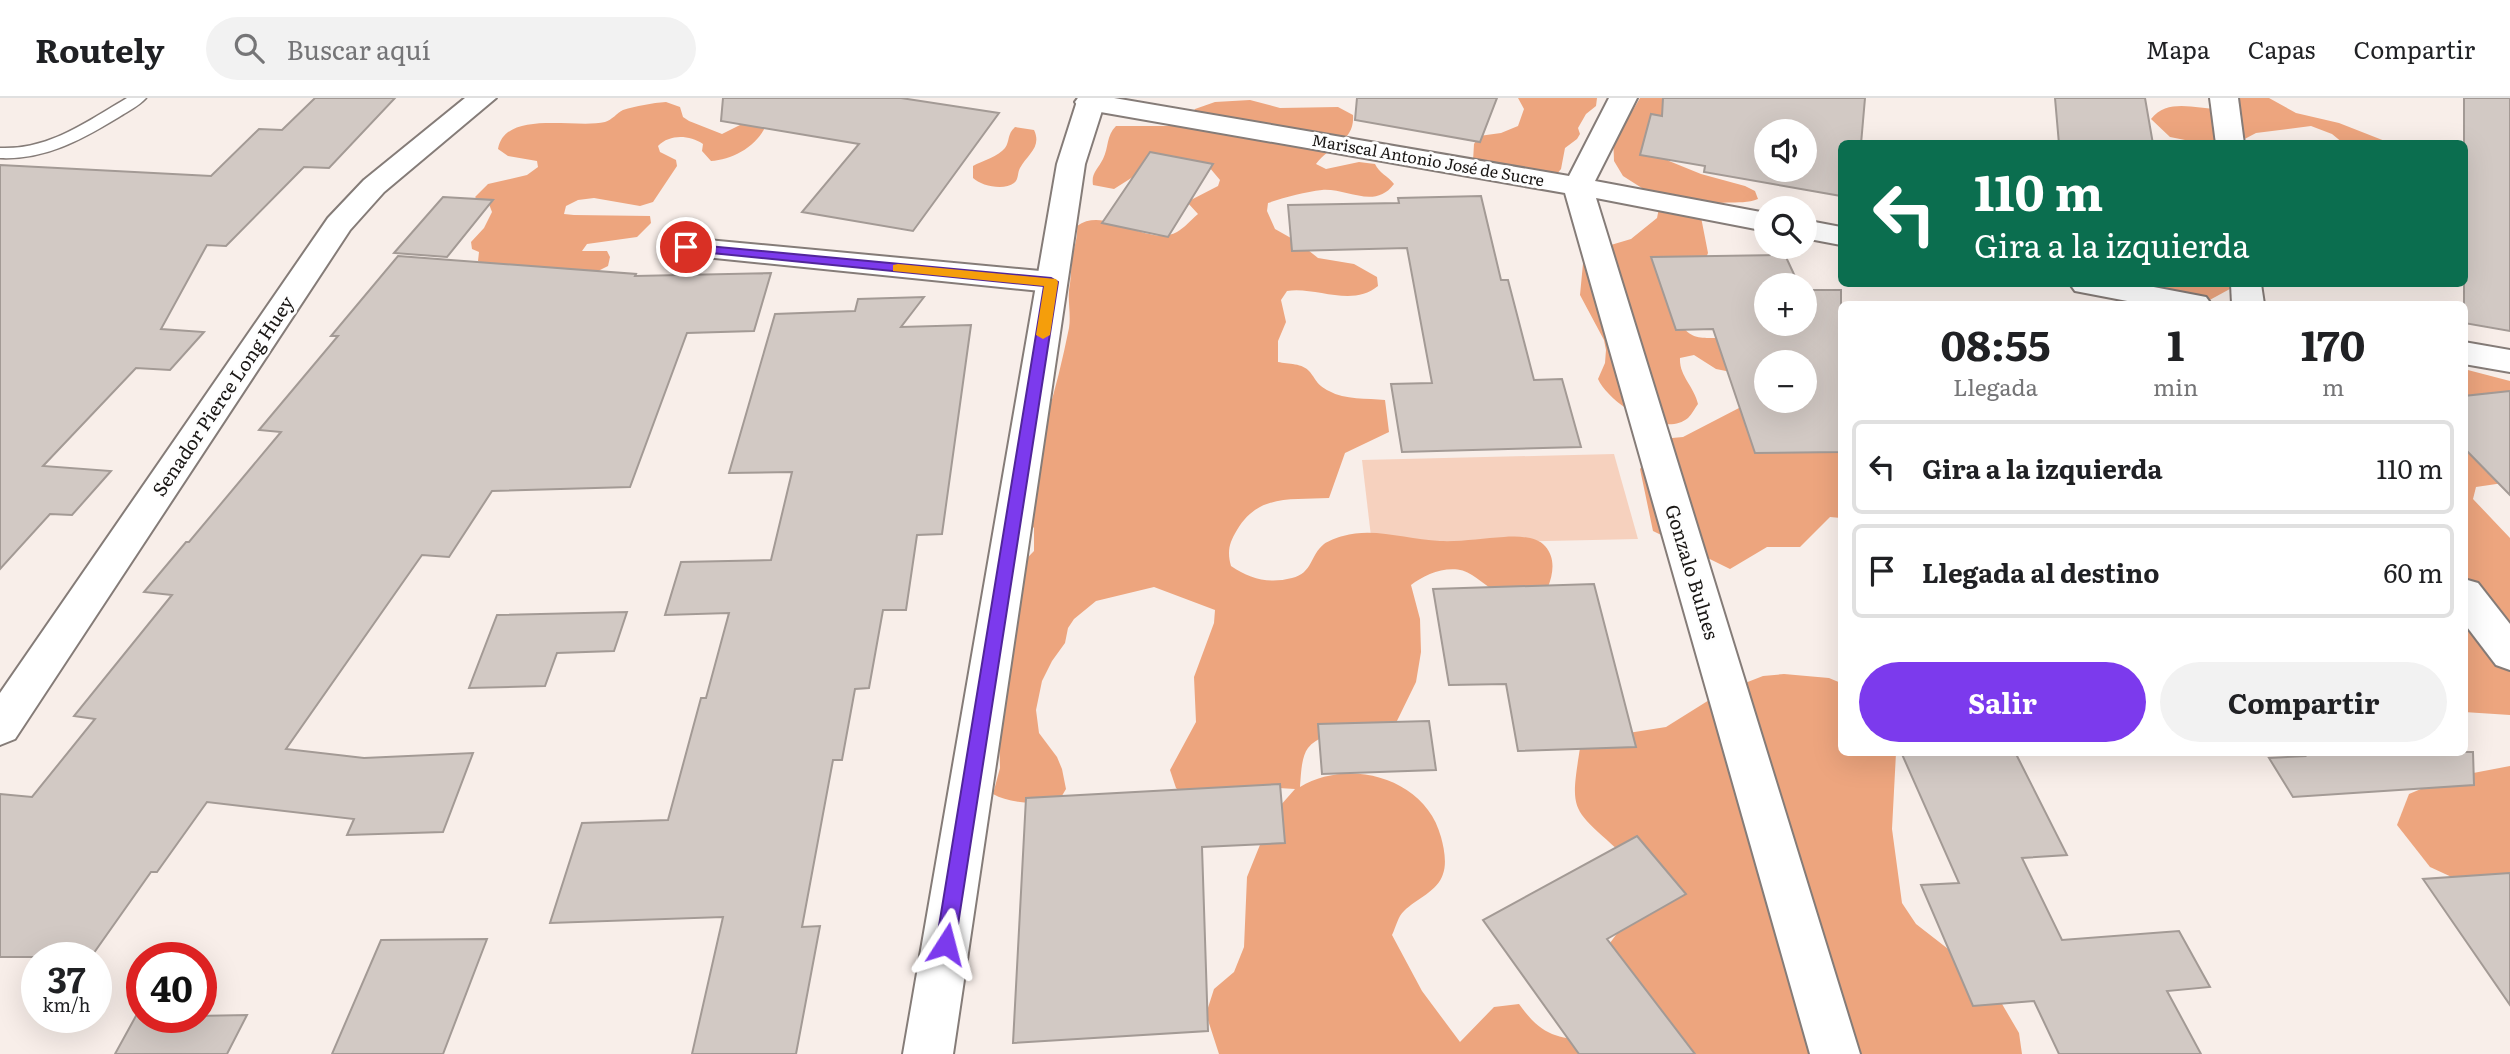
<!DOCTYPE html>
<html lang="es">
<head>
<meta charset="utf-8">
<style>
  :root { --surface:#fff; --page:#f2f2f2; --text:#202124; --muted:#757577; --line:#e0e0e0; --accent:#7c3aed }
  body { margin:0; font-family:Literata,serif; background:var(--page); color:var(--text); height:100vh; display:flex; flex-direction:column; font-size:26px; white-space:nowrap }
  * { box-sizing:border-box; margin:0 }
  p { font-size:23px; color:var(--muted) }
  .icon { flex:none; width:38px; height:38px; fill:none; stroke:currentColor; stroke-width:2; stroke-linecap:round; stroke-linejoin:round }
  .map { position:relative; flex:1; overflow:hidden }
  .details { position:absolute; left:1838px; top:203px; width:630px; height:455px; display:flex; flex-direction:column; background:var(--surface); border-radius:10px; box-shadow:0 7px 28px #0002 }
  .details>* { flex:none }
  .hud { position:absolute; left:1838px; top:42px; width:630px; height:147px; border-radius:10px; box-shadow:0 7px 28px #0002; background:#0b6e4f; color:#fff; overflow:hidden }
  .controls { position:absolute; left:1754px; top:21px; display:grid; gap:14px }
  .controls a { display:grid; place-items:center; width:63px; height:63px; border-radius:50%; background:var(--surface); box-shadow:0 7px 28px #0002; font-size:35px }
  .speed { position:absolute; left:21px; top:844px; display:flex; gap:14px; font-size:35px; font-weight:700; text-align:center }
  .speed>* { display:grid; place-content:center; width:91px; height:91px; border-radius:50%; background:var(--surface); box-shadow:0 7px 28px #0002; line-height:1 }
  .speed small { font-size:18px; font-weight:400 }
  .speed .limit { border:10px solid #d22; background:#fff; color:#111 }
  .pin { position:absolute; display:grid; place-items:center; width:60px; height:60px; color:#fff; margin:-30px; border:4px solid #fff; border-radius:50%; box-shadow:0 2px 7px #0007 }
  .me { position:absolute; width:77px; margin:-38px; rotate:9deg; stroke-linejoin:round; filter:drop-shadow(0 0 5px #0008) }
  .turn { display:flex; align-items:center; gap:24px; height:147px; padding:0 21px; font-size:32px }
  .turn .icon { width:91px; height:91px; stroke-width:2.5 }
  .turn b { display:block; font-size:49px; line-height:60px }
  .eta { display:flex; justify-content:space-evenly; align-items:center; height:119px; text-align:center }
  .eta b { font-size:42px; font-weight:700; line-height:49px }
  .cta { display:flex; gap:14px; margin-top:auto; padding:14px 21px }
  .cta a { flex:1; height:80px; border-radius:42px; background:var(--accent); color:#fff; font-size:28px; font-weight:700; line-height:80px; text-align:center }
  .cta a+a { background:var(--page); color:var(--text) }
  ul { padding:0; list-style:none }
  li { display:flex; align-items:center; gap:21px; height:94px; margin:0 14px 10px; padding:0 7px; border:4px solid var(--line); border-radius:10px }
  li div { flex:1 }
  li b { display:block; font-size:26px }
  li em { font-style:normal }
  header { display:flex; align-items:center; gap:42px; box-sizing:border-box; height:98px; padding:0 35px; background:var(--surface); border-bottom:2px solid var(--line) }
  header strong { font-size:33px }
  nav { display:flex; gap:38px; margin-inline-start:auto; font-size:24px }
  .search { width:490px; height:63px; background:var(--page); display:flex; align-items:center; gap:18px; box-sizing:border-box; padding:0 24px; border-radius:38px; color:var(--muted); font-size:26px }
  .map>svg:first-child { display:block }
  .green { fill:#f6d1be }
  .forest { fill:#eda57e }
  .building { fill:#d2c9c4; stroke:#a39a95; stroke-width:2; fill-rule:evenodd }
  .lines { fill:none; stroke-linecap:round; stroke-linejoin:round }
  .service-casing { stroke:#857c78; stroke-width:3 }
  .minor-casing { stroke:#857c78; stroke-width:4 }
  .tertiary-casing { stroke:#857c78; stroke-width:4 }
  .service { fill:#fff; fill-rule:evenodd }
  .minor { fill:#fff; fill-rule:evenodd }
  .tertiary { fill:#fff; fill-rule:evenodd }
  .route { fill:#7c3aed; stroke:#51269a; stroke-width:2 }
  .slow { fill:#f59e0b }
  .labels { text-anchor:middle; stroke-width:6; stroke-linejoin:round; paint-order:stroke }
  .far-street-label { font-size:16px; fill:#1a1715; stroke:#fefefe }
  .street-label { font-size:19px; fill:#1a1715; stroke:#fefefe }
</style>
</head>
<body>
<header>
<strong>Routely</strong>
<div class="search"><svg class="icon" aria-label="search" viewBox="0 0 24 24"><circle cx="10" cy="10" r="6"/><path d="M15 15l6 6"/></svg>Buscar aquí</div>
<nav><a>Mapa</a><a>Capas</a><a>Compartir</a></nav>
</header>
<div class="map">
<svg width="2510" height="956" viewBox="0 0 2510 956">
  <rect width="100%" height="100%" fill="#f8eee9"/>
  <!-- green -->
  <polygon class="green" points="1614,356 1638,441 1372,447 1362,362"/>
  <!-- forest -->
  <g class="forest">
    <polygon points="1518,0 1597,0 1596,8 1586,16 1578,30 1580,36 1577,41 1565,50 1561,71 1556,77 1473,63 1474,46 1479,38 1501,35 1518,28 1524,11"/>
    <path d="M 1640,0 L 1737,0 L 1658,54 L 1669,63 L 1701,76 L 1745,88 L 1755,93 L 1758,101 C 1739,109 1714,98 1700,114 L 1708,155 L 1680,224 C 1692,247 1709,237 1730,241 C 1744,244 1759,253 1772,259 L 1770,264 L 1731,274 L 1716,271 L 1694,257 L 1680,260 C 1679,278 1694,288 1698,306 C 1695,310 1692,316 1688,320 C 1663,341 1609,305 1598,281 L 1605,265 L 1606,252 L 1604,242 L 1580,197 L 1584,155 L 1631,141 L 1657,120 L 1659,110 L 1645,92 L 1623,78 L 1614,63 L 1613,36 L 1619,24 L 1630,17 Z"/>
    <path d="M 2218,0 L 2269,0 L 2296,15 L 2339,25 L 2390,45 L 2343,45 L 2332,36 L 2311,28 L 2256,35 L 2237,45 L 2195,44 L 2170,39 L 2151,21 C 2168,0 2195,11 2219,11 Z"/>
    <path d="M 1250,2 L 1280,10 L 1338,9 L 1353,17 C 1355,44 1330,47 1316,66 L 1326,71 L 1359,64 L 1375,66 C 1379,75 1388,78 1394,86 C 1375,112 1347,90 1322,92 C 1305,94 1285,99 1268,105 L 1267,113 L 1275,131 L 1298,144 L 1318,160 L 1354,166 L 1377,179 L 1378,188 C 1352,210 1315,188 1287,193 L 1281,202 L 1286,224 L 1278,243 L 1278,264 C 1288,266 1303,265 1310,274 C 1317,283 1317,287 1329,293 C 1345,302 1367,300 1385,302 L 1389,334 L 1345,355 L 1329,400 C 1291,402 1258,396 1237,432 C 1229,445 1227,454 1231,468 C 1250,481 1269,486 1292,480 C 1313,475 1310,457 1324,446 C 1328,443 1338,439 1343,438 C 1375,429 1408,442 1440,443 C 1461,444 1483,440 1504,439 C 1517,438 1536,438 1545,448 C 1556,460 1553,476 1548,489 C 1537,491 1522,497 1510,497 C 1495,496 1484,485 1472,477 C 1454,464 1426,475 1411,487 L 1420,521 L 1421,554 L 1416,584 L 1394,629 C 1369,632 1325,629 1308,650 C 1301,659 1301,678 1300,689 C 1349,659 1426,680 1441,739 C 1444,750 1447,765 1443,776 C 1438,793 1416,801 1404,813 C 1398,818 1396,829 1392,837 L 1422,893 L 1460,944 L 1494,909 L 1519,906 C 1542,938 1556,940 1594,943 L 1596,864 L 1624,826 L 1618,752 C 1571,709 1570,714 1580,650 L 1622,636 L 1666,629 L 1722,594 L 1763,578 L 1784,576 L 1829,580 L 1841,585 L 1841,654 L 1896,655 L 1892,731 L 1902,805 L 1916,826 L 1988,882 L 2019,935 L 2022,956 L 1219,956 L 1206,916 L 1214,891 L 1234,874 L 1244,849 L 1247,779 L 1272,717 L 1295,691 L 1260,689 L 1190,702 L 1176,690 L 1170,672 L 1196,624 L 1194,579 L 1214,525 L 1215,512 L 1154,489 L 1096,503 L 1074,521 L 1068,530 L 1065,545 L 1052,563 L 1042,583 L 1036,612 L 1039,635 L 1057,659 L 1062,671 L 1066,691 L 1060,701 C 1041,707 1010,706 993,696 L 1000,670 L 999,633 L 1008,572 C 1019,545 1008,514 1000,488 L 1034,453 L 1034,430 L 1015,411 C 1039,350 1056,295 1069,230 C 1071,218 1068,205 1069,192 C 1071,181 1071,171 1072,160 C 1074,149 1078,140 1077,128 C 1106,107 1147,150 1177,134 C 1184,130 1191,122 1198,116 L 1187,104 L 1218,88 L 1220,82 L 1209,69 L 1136,77 L 1114,91 L 1093,87 C 1091,75 1098,71 1103,61 C 1109,49 1106,38 1116,28 L 1185,28 L 1195,11 L 1215,4 Z"/>
    <path d="M 666,4 L 680,9 L 683,19 L 689,23 L 722,36 L 748,23 L 767,24 C 760,47 733,62 711,63 L 702,53 L 703,46 C 689,37 670,36 658,48 L 660,54 L 676,62 L 677,68 L 653,104 L 640,108 L 594,100 L 578,102 L 566,108 L 564,116 L 574,117 L 650,118 L 651,125 L 637,139 L 587,146 L 582,153 L 607,153 L 610,159 L 608,168 L 596,174 L 486,167 L 478,163 L 479,154 L 472,151 L 471,144 L 484,130 L 492,114 L 489,106 L 480,104 L 475,99 L 488,86 L 527,77 L 538,69 L 537,63 L 508,58 L 498,51 C 505,11 576,31 605,24 C 612,22 617,15 623,12 C 636,8 652,5 666,4 Z"/>
    <path d="M 1015,29 L 1034,32 C 1042,49 1028,56 1020,70 C 1017,76 1019,81 1014,85 C 1004,93 981,88 973,80 L 973,68 C 982,63 999,58 1005,50 C 1010,43 1007,36 1015,29 Z"/>
    <polygon points="2098,186 2239,186 2206,204"/>
    <polygon points="2464,271 2510,283 2510,384 2476,389 2473,401 2510,440 2510,617 2464,614"/>
    <polygon points="1766,296 1766,303 1804,303 1841,307 1841,420 1830,419 1800,449 1767,449 1730,471 1653,433 1640,371 1661,341 1683,339"/>
    <polygon points="2510,668 2510,806 2430,769 2397,727 2409,696 2447,680"/>
  </g>
  <!-- building -->
  <g class="building">
    <polygon points="315,0 395,0 329,70 304,69 226,148 207,147 161,231 204,234 170,272 136,270 43,368 111,373 72,417 50,416 0,471 0,67 211,78 259,31 282,32"/>
    <polygon points="723,0 901,0 999,15 913,133 802,114 859,46 721,23"/>
    <polygon points="1357,0 1497,0 1480,44 1355,22"/>
    <path d="M 1663,0 L 1865,0 L 1861,46 L 1841,46 L 1841,98 L 1704,74 L 1705,68 L 1640,57 L 1651,16 L 1662,18 ZM 1766,33 L 1804,33 L 1804,72 L 1766,72 Z"/>
    <polygon points="2055,0 2145,0 2153,46 2059,46"/>
    <polygon points="2464,0 2510,0 2510,233 2464,225"/>
    <polygon points="1150,54 1213,66 1168,139 1102,125"/>
    <polygon points="1481,98 1501,182 1508,182 1534,282 1562,281 1581,349 1402,354 1391,286 1432,285 1407,150 1292,153 1288,107 1399,105 1398,100"/>
    <polygon points="443,99 493,102 447,159 394,155"/>
    <path d="M 1785,157 L 1799,187 L 1766,187 L 1766,226 L 1804,226 L 1804,192 L 1841,192 L 1841,354 L 1755,355 L 1713,231 L 1676,232 L 1651,159 ZM 1766,264 L 1804,264 L 1804,303 L 1766,303 Z"/>
    <polygon points="398,158 636,176 635,178 771,175 754,233 687,235 630,389 492,393 449,459 422,457 286,651 364,660 473,655 443,734 347,737 354,721 207,704 157,774 151,774 91,859 0,859 0,696 32,699 95,621 74,618 172,497 144,494 186,444 189,444 281,334 259,332 338,238 331,238"/>
    <polygon points="924,199 901,229 971,227 942,436 917,437 906,512 883,512 869,590 855,591 842,662 833,662 802,829 820,828 796,956 692,956 723,819 550,825 582,725 668,722 701,600 706,600 729,515 665,517 681,464 771,462 792,374 729,375 775,216 855,213 858,201"/>
    <polygon points="2510,293 2510,397 2464,350 2464,298"/>
    <polygon points="1594,486 1636,649 1518,653 1506,586 1449,587 1433,491"/>
    <polygon points="627,514 614,553 557,555 545,588 469,590 497,517"/>
    <polygon points="1429,623 1436,672 1322,676 1318,626"/>
    <polygon points="1901,654 2015,654 2067,757 2022,760 2062,842 2179,833 2210,889 2167,893 2201,956 2059,956 2034,903 1973,908 1921,787 1959,785"/>
    <polygon points="2302,654 2473,654 2474,687 2293,699 2269,660 2305,658"/>
    <polygon points="1280,686 1285,745 1202,749 1208,933 1013,945 1026,700"/>
    <polygon points="1637,738 1686,796 1607,841 1695,956 1579,956 1483,822"/>
    <polygon points="2510,775 2510,907 2423,781"/>
    <polygon points="487,841 443,956 332,956 381,842"/>
    <polygon points="137,916 142,916 142,919 247,917 227,956 115,956"/>
  </g>
  <g class="lines">
    <!-- service casing -->
    <g class="service-casing">
      <path id="service" d="M 127,0 L 146,0 C 139,8 128,13 119,19 C 81,42 45,62 0,60 L 0,50 C 49,52 86,24 127,0 Z"/>
    </g>
    <!-- minor casing -->
    <g class="minor-casing">
      <g id="minor">
        <polygon points="1078,0 1114,0 1569,78 1609,0 1637,0 1595,83 1766,115 1766,133 1596,100 1860,956 1810,956 1565,95 1089,12 1079,10 1075,4"/>
        <polygon points="2210,0 2238,0 2244,46 2216,46"/>
        <polygon points="1804,122 1841,129 1841,147 1804,140"/>
        <polygon points="686,140 1051,174 1062,177 1067,184 1062,191 1051,194 675,156 671,149 675,142"/>
        <polygon points="2070,186 2138,186 2206,199 2211,206 2143,206 2075,193"/>
        <polygon points="2231,186 2261,186 2264,206 2232,206"/>
        <polygon points="2464,244 2510,252 2510,274 2464,266"/>
        <polygon points="2464,481 2478,485 2510,526 2510,572 2496,567 2464,525"/>
      </g>
    </g>
    <!-- tertiary casing -->
    <g class="tertiary-casing">
      <g id="tertiary">
        <polygon points="465,0 496,0 384,94 350,132 15,641 0,647 0,595 328,120 364,82"/>
        <polygon points="1078,0 1106,0 1085,66 953,956 903,956 1057,66"/>
      </g>
    </g>
    <!-- service -->
    <use href="#service" class="service"/>
    <!-- minor -->
    <use href="#minor" class="minor"/>
    <!-- tertiary -->
    <use href="#tertiary" class="tertiary"/>
  </g>
  <!-- route -->
  <polygon class="route" points="686,146 1051,180 1058,184 955,846 952,852 946,855 939,852 936,846 1044,188 681,152 681,147"/>
  <!-- slow -->
  <polygon class="slow" points="898,166 1056,181 1058,184 1050,237 1043,241 1036,237 1044,188 893,173 893,167"/>
  <g class="labels">
    <!-- far-street labels -->
    <g class="far-street-label">
      <text transform="translate(1428 62) rotate(10)" y="6">Mariscal Antonio José de Sucre</text>
    </g>
    <!-- street labels -->
    <g class="street-label">
      <text transform="translate(223 298) rotate(-56)" y="7">Senador Pierce Long Huey</text>
      <text transform="translate(1692 474) rotate(73)" y="7">Gonzalo Bulnes</text>
    </g>
  </g>
</svg>
<div class="controls">
<a><svg class="icon" aria-label="sound" viewBox="0 0 24 24"><path d="M4 9h4l5-4v14l-5-4H4zM17 9q2 3 0 6"/></svg></a>
<a><svg class="icon" aria-label="search" viewBox="0 0 24 24"><circle cx="10" cy="10" r="6"/><path d="M15 15l6 6"/></svg></a>
<a>+</a>
<a>−</a>
</div>
<div class="speed"><div>37<small>km/h</small></div><div class="limit">40</div></div>
<div class="pin" style="left:686px;top:149px;background:#d93025"><svg class="icon" aria-label="arrive" viewBox="0 0 24 24"><path d="M6 21V4h12l-3 4 3 4H6"/></svg></div>
<svg class="me" style="left:946px;top:846px" viewBox="-20 -20 40 40"><path d="M0-17L14 15 0 8-14 15z" fill="#7c3aed" stroke="#fff" stroke-width="4"/></svg>
<div class="hud">
<div class="turn"><svg class="icon" aria-label="left" viewBox="0 0 24 24"><path d="M17 20v-9H6M10 6l-5 5 5 5"/></svg><div><b>110 m</b>Gira a la izquierda</div></div>
</div>
<section class="details">
<div class="eta">
<div><b>08:55</b><p>Llegada</p></div>
<div><b>1</b><p>min</p></div>
<div><b>170</b><p>m</p></div>
</div>
<ul>
<li><svg class="icon" aria-label="left" viewBox="0 0 24 24"><path d="M17 20v-9H6M10 6l-5 5 5 5"/></svg><div><b>Gira a la izquierda</b></div><em>110 m</em></li>
<li><svg class="icon" aria-label="arrive" viewBox="0 0 24 24"><path d="M6 21V4h12l-3 4 3 4H6"/></svg><div><b>Llegada al destino</b></div><em>60 m</em></li>
</ul>
<div class="cta"><a>Salir</a><a>Compartir</a></div>
</section>
</div>
</body>
</html>
